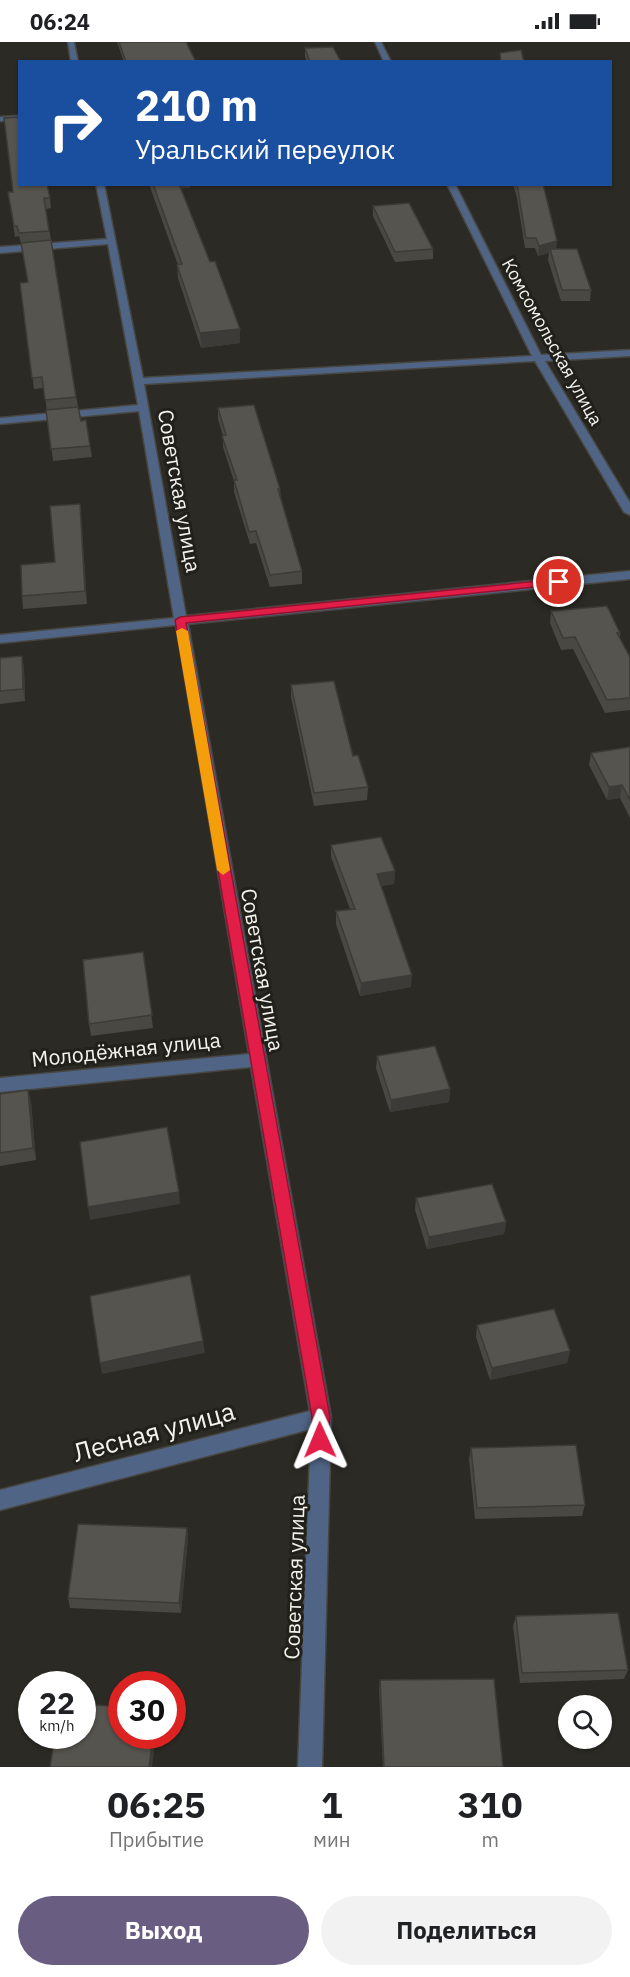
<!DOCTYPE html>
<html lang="ru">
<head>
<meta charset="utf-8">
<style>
  :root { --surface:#fff; --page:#f2f2f2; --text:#202124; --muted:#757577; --accent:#695d81 }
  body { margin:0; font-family:"IBM Plex Sans",sans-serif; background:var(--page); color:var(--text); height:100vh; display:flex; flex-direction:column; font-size:22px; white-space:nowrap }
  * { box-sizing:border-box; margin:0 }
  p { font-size:20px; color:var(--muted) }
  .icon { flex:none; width:33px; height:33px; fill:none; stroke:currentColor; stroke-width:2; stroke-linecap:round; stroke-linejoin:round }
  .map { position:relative; height:1725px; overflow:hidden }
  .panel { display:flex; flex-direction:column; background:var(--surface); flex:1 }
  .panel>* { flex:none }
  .banner { position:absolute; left:18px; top:18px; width:594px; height:126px; border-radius:0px; box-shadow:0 2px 4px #0004; background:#1a4fa0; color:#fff; overflow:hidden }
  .buttons { position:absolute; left:558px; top:1653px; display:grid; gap:12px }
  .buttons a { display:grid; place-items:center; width:54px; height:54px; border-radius:50%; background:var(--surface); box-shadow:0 2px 4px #0004; font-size:30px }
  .speed { position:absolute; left:18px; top:1629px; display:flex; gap:12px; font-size:30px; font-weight:700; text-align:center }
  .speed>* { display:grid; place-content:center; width:78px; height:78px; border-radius:50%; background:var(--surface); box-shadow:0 2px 4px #0004; line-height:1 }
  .speed small { font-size:15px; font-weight:400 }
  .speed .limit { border:9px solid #d22; background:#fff; color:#111 }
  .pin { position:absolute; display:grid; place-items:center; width:51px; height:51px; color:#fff; margin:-26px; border:3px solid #fff; border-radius:50%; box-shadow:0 2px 6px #0007 }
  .me { position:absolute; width:66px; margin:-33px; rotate:359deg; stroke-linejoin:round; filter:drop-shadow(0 0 4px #0008) }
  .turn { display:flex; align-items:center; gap:21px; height:126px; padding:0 18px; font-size:27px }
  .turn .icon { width:78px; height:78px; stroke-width:2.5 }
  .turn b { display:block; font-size:42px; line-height:51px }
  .eta { display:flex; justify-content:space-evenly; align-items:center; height:102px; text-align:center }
  .eta b { font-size:36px; font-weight:800; line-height:42px }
  .button { display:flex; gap:12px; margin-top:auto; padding:12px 18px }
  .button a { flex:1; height:69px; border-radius:36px; background:var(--accent); color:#fff; font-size:24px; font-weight:800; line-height:69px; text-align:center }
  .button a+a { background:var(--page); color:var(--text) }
  .status { display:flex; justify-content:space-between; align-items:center; height:42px; padding:0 30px; background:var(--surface); direction:ltr }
  .status svg { height:16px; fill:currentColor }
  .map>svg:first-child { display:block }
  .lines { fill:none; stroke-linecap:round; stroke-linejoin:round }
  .minor-casing { stroke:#474640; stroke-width:3 }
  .minor { fill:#506485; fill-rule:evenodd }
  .wall { fill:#494843 }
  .shaded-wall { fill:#3c3b37 }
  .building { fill:#55544e; stroke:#3c3b37; stroke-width:1.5 }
  .route { fill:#e11d48; stroke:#92132f; stroke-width:1.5 }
  .slow { fill:#f59e0b }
  .labels { text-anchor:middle; stroke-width:6; stroke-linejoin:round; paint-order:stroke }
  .far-street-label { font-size:18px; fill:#f4f3ef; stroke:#21201a }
  .street-label { font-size:21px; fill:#f4f3ef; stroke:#21201a }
  .near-street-label { font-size:26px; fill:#f4f3ef; stroke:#21201a }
</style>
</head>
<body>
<div class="status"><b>06:24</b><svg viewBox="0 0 49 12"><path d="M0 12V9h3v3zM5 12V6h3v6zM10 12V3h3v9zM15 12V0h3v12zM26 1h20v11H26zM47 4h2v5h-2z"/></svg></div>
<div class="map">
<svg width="630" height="1725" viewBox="0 0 630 1725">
  <rect width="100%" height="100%" fill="#2b2a24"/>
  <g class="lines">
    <!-- minor casing -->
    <g class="minor-casing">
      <g id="minor">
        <polygon points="68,0 74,0 78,20 71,20"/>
        <polygon points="375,0 381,0 391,20 384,20"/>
        <polygon points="20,74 20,78 0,79 0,75"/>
        <polygon points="96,142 104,142 143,336 532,314 447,142 455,142 541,313 630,308 630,314 545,319 630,461 630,473 624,470 535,319 144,342 186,574 630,529 630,537 188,582 331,1375 322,1725 298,1725 311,1387 0,1468 0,1448 310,1369 251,1025 0,1050 0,1036 249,1012 176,583 0,601 0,593 174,576 139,369 0,382 0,376 138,363 108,202 0,211 0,205 107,197"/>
      </g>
    </g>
    <!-- minor -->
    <use href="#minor" class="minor"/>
  </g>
  <!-- wall -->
  <g class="wall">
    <polygon points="117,0 186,0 196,20 124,20"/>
    <polygon points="305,6 341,20 307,20 305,15"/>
    <polygon points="149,142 189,142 190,146 181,146 240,301 201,306 178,236 177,223 178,223"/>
    <polygon points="513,142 543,142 557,199 556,207 591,248 590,259 561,259 548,218 549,211 538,214 535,206 525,206 517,156"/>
    <polygon points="8,150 50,156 51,166 46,167 78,365 81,379 90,404 92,415 53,419 44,346 34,347 20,241 28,241 21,201 19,194 15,195"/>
    <polygon points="373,164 433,207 433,217 395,220 373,174"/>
    <polygon points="218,366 280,447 281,456 302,529 302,542 270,545 256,501 250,502 234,450 234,439 223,405 223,394 218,377"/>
    <polygon points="81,473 87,562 23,567 22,554 55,520"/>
    <polygon points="551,569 620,591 620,596 630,615 630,668 605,671 573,607 561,608 550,581"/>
    <polygon points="22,614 24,626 25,659 0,662 0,616"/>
    <polygon points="291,643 353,714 368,745 367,758 314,764 291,655"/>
    <polygon points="630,705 630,776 620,756 607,758 589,723 591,711"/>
    <polygon points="331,803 395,829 394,842 381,844 411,945 360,954 336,882 336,869 350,867 331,815"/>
    <polygon points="143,910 153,986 91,994 89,982"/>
    <polygon points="377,1014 450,1047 449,1060 390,1070 376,1026"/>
    <polygon points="28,1048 31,1060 36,1118 0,1124 0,1052"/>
    <polygon points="416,1156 506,1180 504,1192 427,1207 415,1168"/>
    <polygon points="477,1283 570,1309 567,1321 490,1338 476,1295"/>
    <polygon points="471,1406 585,1463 582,1474 475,1477 469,1417"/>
    <polygon points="187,1486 188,1497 181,1571 70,1566 68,1556"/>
    <polygon points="516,1574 628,1628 624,1637 520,1641 513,1584"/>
    <polygon points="380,1638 503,1725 383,1725 379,1648"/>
  </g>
  <!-- shaded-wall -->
  <g class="shaded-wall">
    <polygon points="176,142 189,142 190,146 176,147"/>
    <polygon points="557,199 555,209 550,207 549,211 538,214 539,204"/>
    <polygon points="240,287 240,301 201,306 200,291"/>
    <polygon points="80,462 81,473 87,562 85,549"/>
    <polygon points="22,614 24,626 25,659 23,647"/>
    <polygon points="622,743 620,756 607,758 609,745"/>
    <polygon points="395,829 394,842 376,845 377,832"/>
    <polygon points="412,933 411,945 360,954 361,941"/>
    <polygon points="450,1047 449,1060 390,1070 391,1058"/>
    <polygon points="28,1048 31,1060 36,1118 33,1106"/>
    <polygon points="179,1150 180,1162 90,1178 88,1165"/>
    <polygon points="506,1180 504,1192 427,1207 429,1195"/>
    <polygon points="203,1299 205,1311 102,1332 100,1321"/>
    <polygon points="570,1309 567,1321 490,1338 492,1326"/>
    <polygon points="187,1486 188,1497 181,1571 179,1561"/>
    <polygon points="153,1694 156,1694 152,1725 149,1725"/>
  </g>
  <!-- building -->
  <g class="building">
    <polygon points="119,0 186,0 196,20 126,20"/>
    <polygon points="333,5 341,20 310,20 305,6"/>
    <polygon points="521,8 524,20 501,20 500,11"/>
    <polygon points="20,75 20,142 47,142 50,156 44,156 49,189 19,191 17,184 14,184 8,150 13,150 4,76"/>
    <polygon points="153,142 179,142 210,220 215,219 240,287 200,291 177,223 182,222"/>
    <polygon points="517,142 543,142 557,199 539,204 536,196 526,196"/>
    <polygon points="409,161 433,207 395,210 373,164"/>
    <polygon points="51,198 76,355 45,358 42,335 32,336 20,241 28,240 21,201"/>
    <polygon points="550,207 577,207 591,248 562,248"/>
    <polygon points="254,363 280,447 278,447 302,529 270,533 256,489 249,490 234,438 237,438 222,394 226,393 218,366"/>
    <polygon points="78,365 81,379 86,378 90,404 51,407 46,368"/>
    <polygon points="80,462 85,549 22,554 21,523 55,520 50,464"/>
    <polygon points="607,564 620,591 617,591 630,615 630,656 607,658 575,595 563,596 551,569"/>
    <polygon points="22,614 23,647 0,649 0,616"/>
    <polygon points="334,639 353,714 358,713 368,745 314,751 291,643"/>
    <polygon points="630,705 630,758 622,743 609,745 591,711"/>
    <polygon points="381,795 395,829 377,832 412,933 361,941 336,869 355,867 331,803"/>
    <polygon points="143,910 152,973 89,982 83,918"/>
    <polygon points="435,1004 450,1047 391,1058 377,1014"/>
    <polygon points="28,1048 33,1106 0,1111 0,1052"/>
    <polygon points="167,1085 179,1150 88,1165 80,1100"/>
    <polygon points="492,1142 506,1180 429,1195 416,1156"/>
    <polygon points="190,1233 203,1299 100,1321 90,1254"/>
    <polygon points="554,1267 570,1309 492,1326 477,1283"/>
    <polygon points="576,1403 585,1463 477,1466 471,1406"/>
    <polygon points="78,1482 187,1486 179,1561 68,1556"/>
    <polygon points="618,1571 628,1628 522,1631 516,1574"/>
    <polygon points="494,1637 503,1725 384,1725 380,1638"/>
    <polygon points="82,1662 122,1665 122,1694 153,1694 149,1725 50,1725 55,1694 82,1694"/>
  </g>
  <!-- route -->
  <polygon class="route" points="559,537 564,540 563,542 186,581 330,1375 327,1404 320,1407 314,1404 311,1398 312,1375 175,578 180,575"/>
  <!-- slow -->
  <polygon class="slow" points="182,586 188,589 230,828 223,833 217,828 176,589"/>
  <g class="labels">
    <!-- far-street labels -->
    <g class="far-street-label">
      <text transform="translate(552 300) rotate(61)" y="6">Комсомольская улица</text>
    </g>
    <!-- street labels -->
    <g class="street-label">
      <text transform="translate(179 449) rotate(80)" y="7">Советская улица</text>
      <text transform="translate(262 928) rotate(80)" y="7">Советская улица</text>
      <text transform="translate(126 1008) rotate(-6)" y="7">Молодёжная улица</text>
      <text transform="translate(295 1535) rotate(-88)" y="7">Советская улица</text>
    </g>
    <!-- near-street labels -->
    <g class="near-street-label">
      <text transform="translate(154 1390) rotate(-15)" y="9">Лесная улица</text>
    </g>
  </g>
</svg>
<div class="buttons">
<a><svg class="icon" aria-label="search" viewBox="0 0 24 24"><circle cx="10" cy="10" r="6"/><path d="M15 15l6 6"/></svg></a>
</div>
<div class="speed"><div>22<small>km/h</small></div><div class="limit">30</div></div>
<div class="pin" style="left:559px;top:540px;background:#d93025"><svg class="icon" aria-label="arrive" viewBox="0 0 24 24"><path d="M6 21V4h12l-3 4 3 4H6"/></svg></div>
<svg class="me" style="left:320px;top:1398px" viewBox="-20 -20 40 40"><path d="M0-17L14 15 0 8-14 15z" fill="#e11d48" stroke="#fff" stroke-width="4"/></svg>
<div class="banner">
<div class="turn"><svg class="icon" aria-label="right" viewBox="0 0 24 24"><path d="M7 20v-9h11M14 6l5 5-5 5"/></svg><div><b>210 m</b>Уральский переулок</div></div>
</div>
</div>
<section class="panel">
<div class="eta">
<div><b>06:25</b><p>Прибытие</p></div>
<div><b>1</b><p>мин</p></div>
<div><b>310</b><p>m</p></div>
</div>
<div class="button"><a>Выход</a><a>Поделиться</a></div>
</section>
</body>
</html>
